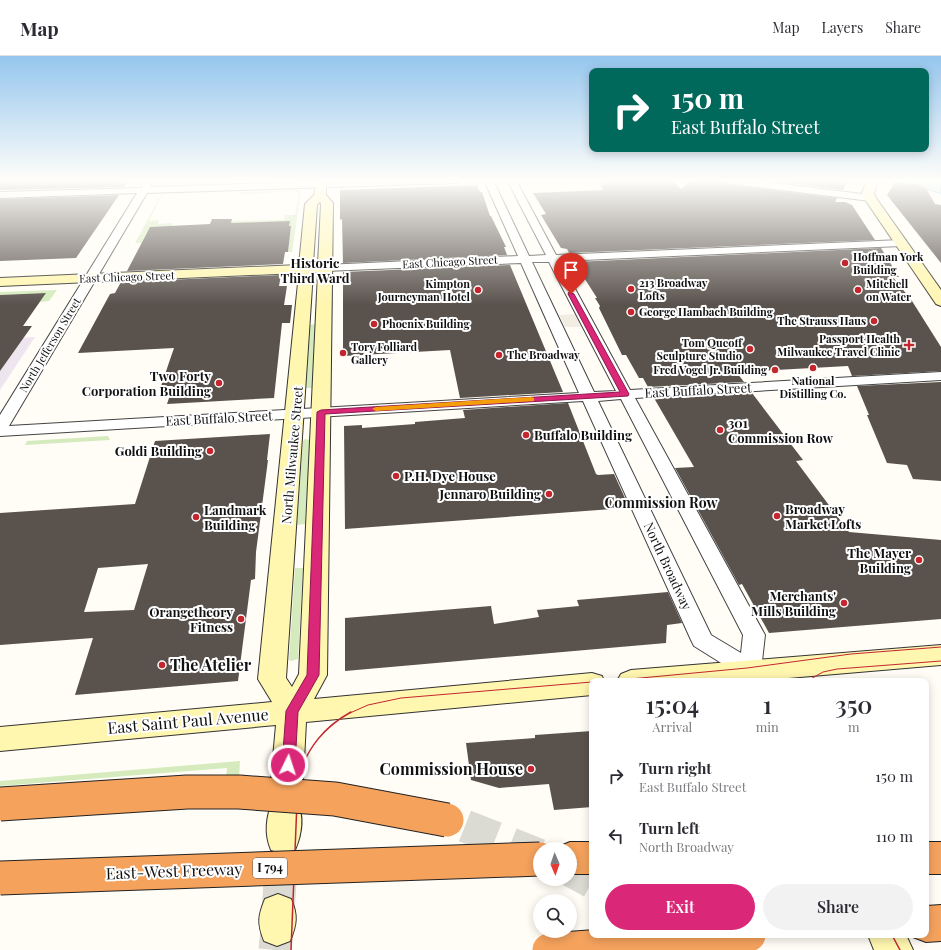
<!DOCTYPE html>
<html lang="en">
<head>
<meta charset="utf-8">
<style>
  :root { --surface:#fff; --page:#f2f2f3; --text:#2b2b33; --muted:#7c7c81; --line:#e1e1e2; --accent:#db2777 }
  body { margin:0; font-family:"Playfair Display",serif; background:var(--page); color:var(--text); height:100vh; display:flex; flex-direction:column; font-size:15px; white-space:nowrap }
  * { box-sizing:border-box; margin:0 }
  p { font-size:13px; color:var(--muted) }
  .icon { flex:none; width:22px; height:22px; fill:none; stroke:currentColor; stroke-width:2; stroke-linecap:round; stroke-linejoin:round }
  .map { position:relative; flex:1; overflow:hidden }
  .details { position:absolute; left:589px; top:622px; width:340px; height:260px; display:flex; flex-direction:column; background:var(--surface); border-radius:8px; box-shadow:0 2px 10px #0003 }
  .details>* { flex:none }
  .banner { position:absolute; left:589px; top:12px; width:340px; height:84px; border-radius:8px; box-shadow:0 2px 10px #0003; background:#00695c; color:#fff; overflow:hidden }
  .needle { width:26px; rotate:178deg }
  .buttons { position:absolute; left:533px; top:786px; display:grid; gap:8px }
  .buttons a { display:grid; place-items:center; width:44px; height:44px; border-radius:50%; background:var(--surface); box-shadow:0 2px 10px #0003; font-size:20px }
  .pin { position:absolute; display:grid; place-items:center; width:34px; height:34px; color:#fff; margin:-41px -17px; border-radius:50% 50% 50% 0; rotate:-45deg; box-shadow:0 0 4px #0007 }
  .pin .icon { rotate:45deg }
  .me { position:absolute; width:44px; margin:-22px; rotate:4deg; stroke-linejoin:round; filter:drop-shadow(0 0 3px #0008) }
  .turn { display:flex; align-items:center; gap:14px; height:84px; padding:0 16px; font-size:18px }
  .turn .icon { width:52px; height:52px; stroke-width:2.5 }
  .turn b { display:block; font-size:28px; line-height:34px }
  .eta { display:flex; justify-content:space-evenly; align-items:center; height:68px; text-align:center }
  .eta b { font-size:24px; font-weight:600; line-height:28px }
  .primary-button { display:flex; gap:8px; margin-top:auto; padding:8px 16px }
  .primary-button a { flex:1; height:46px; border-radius:24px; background:var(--accent); color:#fff; font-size:16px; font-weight:600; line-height:46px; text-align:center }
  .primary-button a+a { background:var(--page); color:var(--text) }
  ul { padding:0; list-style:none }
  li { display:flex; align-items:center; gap:12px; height:60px; padding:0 16px }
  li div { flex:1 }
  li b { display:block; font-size:15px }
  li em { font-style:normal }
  header { display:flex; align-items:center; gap:24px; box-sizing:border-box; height:56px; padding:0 20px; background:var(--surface); border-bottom:1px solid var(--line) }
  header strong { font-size:19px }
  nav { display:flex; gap:22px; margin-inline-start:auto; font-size:14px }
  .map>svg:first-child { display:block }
  .industrial { fill:#eee6ef }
  .green { fill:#d5ebbd }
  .plaza { fill:#f1ede2 }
  .water { fill:#b9e0f7; stroke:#3f96cf }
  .building { fill:#5a524d; fill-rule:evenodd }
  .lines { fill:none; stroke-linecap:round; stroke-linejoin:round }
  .secondary-tunnel { stroke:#dbdad3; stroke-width:33; stroke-dasharray:33 16; stroke-linecap:butt }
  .highway-tunnel { stroke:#dbdad3; stroke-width:33; stroke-dasharray:33 16; stroke-linecap:butt }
  .street-casing { stroke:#444; stroke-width:2 }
  .secondary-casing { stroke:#333; stroke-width:2 }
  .highway-casing { stroke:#222; stroke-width:2 }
  .street { fill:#fff; fill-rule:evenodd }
  .secondary { fill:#fff6b0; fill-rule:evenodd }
  .highway { fill:#f5a25d; fill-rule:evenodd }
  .tram-far1 { stroke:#c4262e; stroke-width:1 }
  .tram { stroke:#c4262e; stroke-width:1.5 }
  .highway-bridge-casing { stroke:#222; stroke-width:35; stroke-linecap:butt }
  .highway-bridge { stroke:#f5a25d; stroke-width:33 }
  .route { fill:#db2777; stroke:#8e194d }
  .slow { fill:#f59e0b }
  .poi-dot { fill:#c4262e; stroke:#fff; stroke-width:1.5 }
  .labels { text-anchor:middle; stroke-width:4; stroke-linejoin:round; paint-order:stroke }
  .far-poi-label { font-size:11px; font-weight:bold; fill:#111; stroke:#fff; text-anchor:start }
  .far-street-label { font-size:11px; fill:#111; stroke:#fff }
  .shield { fill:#fff; stroke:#585858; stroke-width:1 }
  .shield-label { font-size:12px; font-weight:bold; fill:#111 }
  .far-quarter-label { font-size:13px; font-weight:bold; fill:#111; stroke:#fff }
  .poi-label { font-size:13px; font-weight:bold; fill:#111; stroke:#fff; text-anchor:end }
  .street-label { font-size:13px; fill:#111; stroke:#fff }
  .neighbourhood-label { font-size:14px; font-weight:bold; fill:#111; stroke:#fff }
  .near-poi-label { font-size:16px; font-weight:bold; fill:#111; stroke:#fff; text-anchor:start }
  .near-street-label { font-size:16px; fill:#111; stroke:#fff }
</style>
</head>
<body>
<header>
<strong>Map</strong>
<nav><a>Map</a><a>Layers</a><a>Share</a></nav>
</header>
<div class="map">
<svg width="941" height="894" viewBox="0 0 941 894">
  <rect width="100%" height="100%" fill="#fffdf5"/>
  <!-- industrial -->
  <polygon class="industrial" points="35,281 0,334 0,283"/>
  <!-- green -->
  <g class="green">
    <polygon points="301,134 292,196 288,196 291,170 231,167 232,165 284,164 285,159 295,159 299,138 293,135 238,139 239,136"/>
    <polygon points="161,139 162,139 149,165 159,164 158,168 173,167 172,170 150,171 141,187 135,187"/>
    <polygon points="57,234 49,245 40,246 46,237 0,239 0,236"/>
    <polygon points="315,268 312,332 306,332 310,269"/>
    <polygon points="108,380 110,384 25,389 27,385"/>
    <polygon points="305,383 310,384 305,468 297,469 303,385"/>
    <polygon points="295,512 303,512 298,603 291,605 289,604"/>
    <polygon points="240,705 239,723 226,724 227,712 0,730 0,725"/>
  </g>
  <!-- plaza -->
  <polygon class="plaza" points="576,258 583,271 565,271 559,259"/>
  <!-- water -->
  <polygon class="water" points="903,124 941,124 941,138"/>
  <!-- building -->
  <g class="building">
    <polygon points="0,124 129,124 124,131 0,134"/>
    <polygon points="672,124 681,133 692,124 722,124 727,128 837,142 835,146 845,146 852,149 875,184 569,197 567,193 561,192 541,159 546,158 533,137 604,134 600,129 603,129 600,125"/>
    <polygon points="765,124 848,124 843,134"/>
    <polygon points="895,126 916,128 926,132 935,148 941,149 941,207 887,139"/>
    <polygon points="477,129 480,136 482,136 490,160 491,160 506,191 504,191 507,199 343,207 342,163 340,164 340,134"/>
    <polygon points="119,139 76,202 0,205 0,143"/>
    <polygon points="212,163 232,163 231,167 290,165 289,170 291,170 288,196 285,196 283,208 127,215 150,171 210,168"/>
    <polygon points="881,192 899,221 893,221 912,245 941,291 941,315 852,320 848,310 738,316 739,317 737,317 744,326 648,331 643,322 639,322 626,299 622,299 599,252 600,250 595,242 597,242 574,206"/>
    <polygon points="510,209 563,336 460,342 450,294 343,300 343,216"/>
    <polygon points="281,219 279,230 287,230 284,249 292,249 290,267 282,267 274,342 167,348 173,330 161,330 174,292 78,297 110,238 115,237 121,226"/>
    <polygon points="46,237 23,270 32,270 0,315 0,239"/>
    <polygon points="941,326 941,425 913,423 907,409 887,407 867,359 869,359 857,330"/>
    <polygon points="752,337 803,404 796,405 849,476 941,484 941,563 769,577 742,528 739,529 675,412 694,411 654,342"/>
    <polygon points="568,347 596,418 598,419 614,418 629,451 612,452 612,453 345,473 344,370 362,369 362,372 415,368 415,366 465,362 463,354"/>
    <path d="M 270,378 L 267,404 L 268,404 L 256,496 L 255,523 L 251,524 L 238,625 L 75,639 L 93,582 L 0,589 L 0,457 L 135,448 L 155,385 ZM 148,508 L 134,554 L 84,556 L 98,512 Z"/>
    <polygon points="668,536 682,567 667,569 666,587 345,615 345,562 491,550 494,568 539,561 537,554 579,550 577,544"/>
    <polygon points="592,675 592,751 554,754 549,728 499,732 471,724 466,687 535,682 535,679"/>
  </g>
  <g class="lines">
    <!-- secondary-tunnel -->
    <g class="secondary-tunnel">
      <polyline points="278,855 282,800"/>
      <polyline points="275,894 277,872"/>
    </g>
    <!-- highway-tunnel -->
    <g class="highway-tunnel">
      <polyline points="465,770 539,799"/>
      <polyline points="570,814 592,826"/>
    </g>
    <!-- street casing -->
    <g class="street-casing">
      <g id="street">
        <path d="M 148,124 L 152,127 L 150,131 L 367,124 L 461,124 L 457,127 L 147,137 L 9,370 L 579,337 L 521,207 L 325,215 L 321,214 L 319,212 L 321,210 L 325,209 L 518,200 L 484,124 L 493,124 L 529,200 L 546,199 L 507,124 L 516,124 L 556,199 L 901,184 L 906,187 L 901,190 L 560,205 L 630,334 L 941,316 L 941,324 L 635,342 L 765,579 L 761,614 L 758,620 L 750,622 L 742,620 L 694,590 L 691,584 L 583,345 L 0,380 L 0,359 L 137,137 L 0,142 L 0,136 L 141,132 L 145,125 ZM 532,206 L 549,206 L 616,335 L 594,336 ZM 621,343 L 743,579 L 741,597 L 711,579 L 598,345 Z"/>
        <polygon points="723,124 751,124 870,139 875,142 870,145 727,127"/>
      </g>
    </g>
    <!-- secondary casing -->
    <g class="secondary-casing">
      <g id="secondary">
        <path d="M 323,124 L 342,124 L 341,126 L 326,130 L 326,139 L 333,147 L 327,619 L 314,643 L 592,617 L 602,620 L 604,625 L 592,625 L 592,639 L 306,666 L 303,724 L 298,733 L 287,737 L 276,733 L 271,724 L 276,669 L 0,695 L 0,671 L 272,646 L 258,623 L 299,217 L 0,230 L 0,222 L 299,209 L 305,148 L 314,139 L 317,126 ZM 320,146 L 321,148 L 318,208 L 313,208 L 317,149 ZM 313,216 L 318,216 L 299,618 L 292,631 L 286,622 Z"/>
        <polygon points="867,124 878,124 874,137 876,142 941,234 941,250 936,248 864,142 862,137"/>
        <polygon points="941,589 941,609 754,625 617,625 621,618 631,614"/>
        <path d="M 285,741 L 297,745 C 304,760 302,778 295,794 L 283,798 L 271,794 C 264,778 266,760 273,745 Z"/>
        <path d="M 278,838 L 291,843 C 298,859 297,868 290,885 L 277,890 L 264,885 C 257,867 258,860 265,843 Z"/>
        <polygon points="868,879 906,879 913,894 874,894"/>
      </g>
    </g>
    <!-- highway casing -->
    <g class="highway-casing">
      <g id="highway">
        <polygon points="570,786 592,786 592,818 570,818 570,793 557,793 558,791"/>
        <rect x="926" y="786" width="15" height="32"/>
        <polygon points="941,849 941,885 926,886 913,881 912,879 926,879 926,850"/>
      </g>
    </g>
    <!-- street -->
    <use href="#street" class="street"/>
    <!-- secondary -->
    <use href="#secondary" class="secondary"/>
    <!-- highway -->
    <use href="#highway" class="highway"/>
    <!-- tram-far1 -->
    <g class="tram-far1">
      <polyline points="671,623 693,625"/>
      <polyline points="609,625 747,612 851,598 941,591"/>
      <polyline points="807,625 823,616 837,613 941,605"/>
      <polyline points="350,657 368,649 401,642 592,626"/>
    </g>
    <!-- tram -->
    <g class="tram">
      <polyline points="892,879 900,894"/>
      <path d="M 291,894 L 298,721 C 308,691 324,671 351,656"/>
    </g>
    <!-- highway-bridge casing -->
    <g class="highway-bridge-casing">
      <g id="highway-bridge">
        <polyline points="0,748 187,736 239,736 335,743 447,764"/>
        <polyline points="0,822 540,803"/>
        <polyline points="549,894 749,879"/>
      </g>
    </g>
    <!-- highway-bridge -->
    <use href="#highway-bridge" class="highway-bridge"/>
  </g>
  <!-- sky -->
  <linearGradient id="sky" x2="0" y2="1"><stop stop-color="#95c6ee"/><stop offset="0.5" stop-color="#fffefa"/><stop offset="1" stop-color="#fffefa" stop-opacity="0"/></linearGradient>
  <rect width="941" height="249" fill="url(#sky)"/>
  <!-- route -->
  <polygon class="route" points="569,236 574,238 629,338 628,340 325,358 319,619 298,656 295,709 293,713 288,715 284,713 282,709 286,655 307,619 317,356 321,354 620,336 568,238"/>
  <!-- slow -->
  <polygon class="slow" points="531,341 534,342 534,345 376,355 372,353 376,351"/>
  <!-- markers -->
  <g class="poi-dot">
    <circle cx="845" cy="207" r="4"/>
    <circle cx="631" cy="233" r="4"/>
    <circle cx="478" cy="234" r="4"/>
    <circle cx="858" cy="234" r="4"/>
    <circle cx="631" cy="256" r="4"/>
    <circle cx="874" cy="265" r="4"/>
    <circle cx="374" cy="268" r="4"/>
    <path d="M907 283h4v4h4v4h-4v4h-4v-4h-4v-4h4z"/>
    <circle cx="750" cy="293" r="4"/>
    <circle cx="343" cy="297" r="4"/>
    <circle cx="499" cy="299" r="4"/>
    <circle cx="813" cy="312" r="4"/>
    <circle cx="775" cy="314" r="4"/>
    <circle cx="219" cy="327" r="4"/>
    <circle cx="720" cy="374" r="4"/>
    <circle cx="526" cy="379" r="4"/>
    <circle cx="210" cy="395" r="4"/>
    <circle cx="396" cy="420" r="4"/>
    <circle cx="549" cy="438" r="4"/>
    <circle cx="777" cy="460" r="4"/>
    <circle cx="196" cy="461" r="4"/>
    <circle cx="919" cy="504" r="4"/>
    <circle cx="844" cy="547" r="4"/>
    <circle cx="241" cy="563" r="4"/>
    <circle cx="162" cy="609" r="4"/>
    <circle cx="531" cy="713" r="4"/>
  </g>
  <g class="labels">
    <!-- far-poi labels -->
    <g class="far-poi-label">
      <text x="853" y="205">Hoffman York<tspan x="853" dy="13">Building</tspan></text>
      <text x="639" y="231">213 Broadway<tspan x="639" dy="13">Lofts</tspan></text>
      <text x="470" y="232" text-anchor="end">Kimpton<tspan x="470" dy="13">Journeyman Hotel</tspan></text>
      <text x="866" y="232">Mitchell<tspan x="866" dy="13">on Water</tspan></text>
      <text x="639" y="260">George Hambach Building</text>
      <text x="866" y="269" text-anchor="end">The Strauss Haus</text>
      <text x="382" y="272">Phoenix Building</text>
      <text x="900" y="287" text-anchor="end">Passport Health<tspan x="900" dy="13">Milwaukee Travel Clinic</tspan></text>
      <text x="742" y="291" text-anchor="end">Tom Queoff<tspan x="742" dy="13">Sculpture Studio</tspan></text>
      <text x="351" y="295">Tory Folliard<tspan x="351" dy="13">Gallery</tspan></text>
      <text x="507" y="303">The Broadway</text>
      <text x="767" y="318" text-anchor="end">Fred Vogel Jr. Building</text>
      <text x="813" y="329" text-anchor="middle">National<tspan x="813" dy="13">Distilling Co.</tspan></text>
    </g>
    <!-- far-street labels -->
    <g class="far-street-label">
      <text transform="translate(450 206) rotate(-3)" y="4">East Chicago Street</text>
      <text transform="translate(127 221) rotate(-2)" y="4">East Chicago Street</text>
      <text transform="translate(50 289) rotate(-59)" y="4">North Jefferson Street</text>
    </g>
    <!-- shield labels -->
    <rect class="shield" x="253" y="802" width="34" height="20" rx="3"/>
    <g class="shield-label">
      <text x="270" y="816">I 794</text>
    </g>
    <!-- far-quarter labels -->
    <g class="far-quarter-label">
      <text x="315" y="212">Historic<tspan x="315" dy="15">Third Ward</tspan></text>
    </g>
    <!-- poi labels -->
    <g class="poi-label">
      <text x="211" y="325">Two Forty<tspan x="211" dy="15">Corporation Building</tspan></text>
      <text x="728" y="372" text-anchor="start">301<tspan x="728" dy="15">Commission Row</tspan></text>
      <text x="534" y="384" text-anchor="start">Buffalo Building</text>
      <text x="202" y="400">Goldi Building</text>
      <text x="404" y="425" text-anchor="start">P.H. Dye House</text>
      <text x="541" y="443">Jennaro Building</text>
      <text x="785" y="458" text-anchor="start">Broadway<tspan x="785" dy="15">Market Lofts</tspan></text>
      <text x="204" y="459" text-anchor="start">Landmark<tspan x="204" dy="15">Building</tspan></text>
      <text x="911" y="502">The Mayer<tspan x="911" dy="15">Building</tspan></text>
      <text x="836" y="545">Merchants'<tspan x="836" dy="15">Mills Building</tspan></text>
      <text x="233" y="561">Orangetheory<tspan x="233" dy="15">Fitness</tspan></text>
    </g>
    <!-- street labels -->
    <g class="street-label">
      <text transform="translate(698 334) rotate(-3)" y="5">East Buffalo Street</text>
      <text transform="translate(219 362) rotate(-3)" y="5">East Buffalo Street</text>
      <text transform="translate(292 399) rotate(-85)" y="5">North Milwaukee Street</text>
      <text transform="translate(668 510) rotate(65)" y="5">North Broadway</text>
    </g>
    <!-- neighbourhood labels -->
    <g class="neighbourhood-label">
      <text x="661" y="452">Commission Row</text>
    </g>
    <!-- near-poi labels -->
    <g class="near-poi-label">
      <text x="170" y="615">The Atelier</text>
      <text x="523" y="719" text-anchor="end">Commission House</text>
    </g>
    <!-- near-street labels -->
    <g class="near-street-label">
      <text transform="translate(188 665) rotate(-5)" y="6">East Saint Paul Avenue</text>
      <text transform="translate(174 815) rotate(-2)" y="6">East-West Freeway</text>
    </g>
  </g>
</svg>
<div class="buttons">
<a><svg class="needle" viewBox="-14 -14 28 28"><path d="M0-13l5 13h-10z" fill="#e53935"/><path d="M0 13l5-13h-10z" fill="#7c7c81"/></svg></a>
<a><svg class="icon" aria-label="search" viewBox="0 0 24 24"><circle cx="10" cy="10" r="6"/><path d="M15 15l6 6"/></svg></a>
</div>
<div class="pin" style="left:571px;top:238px;background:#d93025"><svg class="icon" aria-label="arrive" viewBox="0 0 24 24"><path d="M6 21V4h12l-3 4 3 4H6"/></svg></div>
<svg class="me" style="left:288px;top:709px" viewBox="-20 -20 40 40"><circle r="17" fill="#db2777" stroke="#fff" stroke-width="3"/><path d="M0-11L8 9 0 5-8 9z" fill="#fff"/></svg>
<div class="banner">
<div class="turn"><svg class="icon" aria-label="right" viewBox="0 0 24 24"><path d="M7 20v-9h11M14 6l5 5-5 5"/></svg><div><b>150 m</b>East Buffalo Street</div></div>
</div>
<section class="details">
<div class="eta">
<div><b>15:04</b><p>Arrival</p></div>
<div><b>1</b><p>min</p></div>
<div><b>350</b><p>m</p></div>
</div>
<ul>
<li><svg class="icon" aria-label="right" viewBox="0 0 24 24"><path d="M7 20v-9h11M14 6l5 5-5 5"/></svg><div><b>Turn right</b><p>East Buffalo Street</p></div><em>150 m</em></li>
<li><svg class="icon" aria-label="left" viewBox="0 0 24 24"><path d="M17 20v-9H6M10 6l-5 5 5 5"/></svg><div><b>Turn left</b><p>North Broadway</p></div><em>110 m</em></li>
</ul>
<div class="primary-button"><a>Exit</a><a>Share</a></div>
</section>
</div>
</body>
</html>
